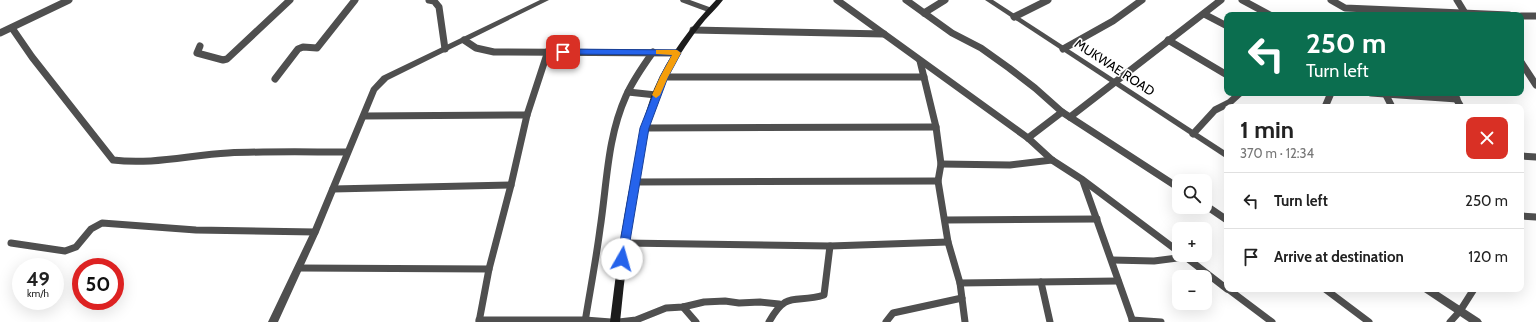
<!DOCTYPE html>
<html lang="en">
<head>
<meta charset="utf-8">
<style>
  :root { --surface:#fff; --page:#f6f6f6; --text:#222; --muted:#767676; --line:#e0e0e0 }
  body { margin:0; font-family:Cabin,sans-serif; background:var(--page); color:var(--text); height:100vh; display:flex; flex-direction:column; font-size:15px; white-space:nowrap }
  * { box-sizing:border-box; margin:0 }
  p { font-size:13px; color:var(--muted) }
  .icon { flex:none; width:22px; height:22px; fill:none; stroke:currentColor; stroke-width:2; stroke-linecap:round; stroke-linejoin:round }
  .map { position:relative; flex:1; overflow:hidden }
  .side { position:absolute; left:1224px; top:104px; width:300px; height:188px; display:flex; flex-direction:column; background:var(--surface); border-radius:8px; box-shadow:0 4px 16px #0002 }
  .side>* { flex:none }
  .guide { position:absolute; left:1224px; top:12px; width:300px; height:84px; border-radius:8px; box-shadow:0 4px 16px #0002; background:#0b6e4f; color:#fff; overflow:hidden }
  .fabs { position:absolute; left:1172px; top:174px; display:grid; gap:8px }
  .fabs a { display:grid; place-items:center; width:40px; height:40px; border-radius:8px; background:var(--surface); box-shadow:0 4px 16px #0002; font-size:20px }
  .speed { position:absolute; left:12px; top:258px; display:flex; gap:8px; font-size:20px; font-weight:700; text-align:center }
  .speed>* { display:grid; place-content:center; width:52px; height:52px; border-radius:50%; background:var(--surface); box-shadow:0 4px 16px #0002; line-height:1 }
  .speed small { font-size:10px; font-weight:400 }
  .speed .limit { border:6px solid #d22; background:#fff; color:#111 }
  .pin { position:absolute; display:grid; place-items:center; width:34px; height:34px; color:#fff; margin:-17px; border-radius:8px; box-shadow:0 2px 6px #0006 }
  .me { position:absolute; width:44px; margin:-22px; rotate:7deg; stroke-linejoin:round; filter:drop-shadow(0 0 3px #0008) }
  .turn { display:flex; align-items:center; gap:14px; height:84px; padding:0 16px; font-size:18px }
  .turn .icon { width:52px; height:52px; stroke-width:2.5 }
  .turn b { display:block; font-size:28px; line-height:34px }
  .round { display:grid; place-items:center; flex:none; width:42px; height:42px; border-radius:8px; background:var(--page) }
  .summary { display:flex; align-items:center; justify-content:space-between; height:68px; padding:0 16px }
  h1 { font-size:24px; font-weight:700; line-height:30px }
  ul { padding:0; list-style:none }
  li { display:flex; align-items:center; gap:12px; height:56px; padding:0 16px; border-top:1px solid var(--line) }
  li div { flex:1 }
  li b { display:block; font-size:15px }
  li em { font-style:normal }
  .map>svg:first-child { display:block }
  .lines { fill:none; stroke-linecap:round; stroke-linejoin:round }
  .minor { stroke:#4f4f4f; stroke-width:7 }
  .tertiary { fill:#4f4f4f; fill-rule:evenodd }
  .secondary { fill:#1c1c1c; fill-rule:evenodd }
  .route { fill:#2563eb; stroke:#184099 }
  .slow { fill:#f59e0b }
  .labels { text-anchor:middle; stroke-width:3; stroke-linejoin:round; paint-order:stroke }
  .street-label { font-size:13px; fill:#000; stroke:#fff }
</style>
</head>
<body>
<div class="map">
<svg width="1536" height="322" viewBox="0 0 1536 322">
  <rect width="100%" height="100%" fill="#fff"/>
  <g class="lines">
    <!-- minor -->
    <g class="minor">
      <polyline points="429,0 434,1 439,7 445,49"/>
      <polyline points="837,0 1028,138 1052,160 1083,180 1179,252"/>
      <polyline points="906,0 952,33 981,48 1009,68 1035,88 1062,112 1179,188"/>
      <polyline points="1242,0 1270,15"/>
      <polyline points="1331,0 1345,8 1509,15"/>
      <polyline points="1457,0 1465,13"/>
      <polyline points="924,13 945,0"/>
      <polyline points="1204,14 1227,26"/>
      <polyline points="1521,16 1536,16"/>
      <polyline points="1014,17 1048,0"/>
      <path d="M 12,28 L 32,57 L 113,160 C 152,165 190,155 228,153 C 268,151 308,152 347,152"/>
      <polyline points="693,30 884,34"/>
      <polyline points="0,33 69,0"/>
      <polyline points="464,40 476,48 494,52 677,53"/>
      <polyline points="1168,40 1227,75"/>
      <polyline points="200,46 197,53 223,60 227,59 290,0"/>
      <polyline points="1063,49 1113,21 1142,0"/>
      <polyline points="920,61 936,127 941,164 938,181 948,242 960,283 965,322"/>
      <polyline points="1521,62 1536,85"/>
      <polyline points="664,77 924,77"/>
      <polyline points="275,79 298,49 303,47 317,48 355,0"/>
      <polyline points="628,92 656,95"/>
      <polyline points="1371,93 1457,99"/>
      <polyline points="1385,93 1392,107"/>
      <polyline points="1453,93 1461,107"/>
      <polyline points="1325,107 1331,93"/>
      <polyline points="364,116 527,115"/>
      <polyline points="1070,117 1221,0"/>
      <polyline points="645,128 936,127"/>
      <polyline points="1193,134 1215,110 1229,103 1240,93"/>
      <polyline points="1028,138 1062,112"/>
      <polyline points="1521,156 1536,157"/>
      <polyline points="941,164 1010,165 1052,160"/>
      <polyline points="1083,181 1133,322"/>
      <polyline points="635,182 938,181"/>
      <polyline points="333,189 511,185"/>
      <polyline points="1205,205 1227,220"/>
      <polyline points="1521,216 1536,217"/>
      <polyline points="946,220 1097,219"/>
      <polyline points="11,243 65,251 76,247 91,229 102,223 196,230 315,232"/>
      <polyline points="624,243 830,246 948,242"/>
      <polyline points="1183,255 1227,289"/>
      <polyline points="1112,260 1154,261 1185,257"/>
      <polyline points="299,268 489,269"/>
      <polyline points="1041,282 1050,322"/>
      <polyline points="960,283 1118,281"/>
      <polyline points="1228,289 1272,322"/>
      <polyline points="1325,289 1369,322"/>
      <polyline points="683,307 696,322"/>
      <polyline points="479,320 585,320 611,322"/>
      <polyline points="1132,320 1161,322"/>
      <polyline points="479,322 489,269 511,185 527,115 548,51"/>
      <path d="M 585,322 C 590,291 596,260 600,229 C 607,184 607,138 626,96 C 633,80 643,66 653,52"/>
      <polyline points="619,322 636,320 666,308 683,307 704,302 725,301 739,303 760,302 779,304"/>
      <path d="M 769,322 C 787,289 796,304 824,295 L 830,246"/>
      <polyline points="886,322 893,313 962,298"/>
      <polyline points="1450,322 1460,311 1474,289"/>
    </g>
    <!-- tertiary -->
    <g class="tertiary">
      <polygon points="540,0 549,0 388,80 377,91 319,232 278,322 268,322 311,232 371,88 382,76"/>
      <polygon points="680,0 690,0 712,8 713,10 712,12 708,12 681,2"/>
      <polygon points="985,0 993,0 1227,152 1227,159"/>
      <polygon points="1423,289 1434,289 1480,319 1482,322 1469,322 1424,292"/>
    </g>
    <!-- secondary -->
    <path class="secondary" d="M 716,0 L 723,0 C 718,7 711,13 705,20 C 691,37 678,56 668,76 C 653,105 646,139 640,172 C 631,221 625,272 620,322 L 610,322 C 616,273 622,223 632,175 C 637,146 643,117 654,89 C 668,56 691,26 716,0 Z"/>
  </g>
  <!-- route -->
  <polygon class="route" points="563,49 677,50 681,53 668,77 649,128 627,259 626,262 622,263 618,262 617,259 640,128 660,77 672,55 563,54 559,52"/>
  <!-- slow -->
  <polygon class="slow" points="656,50 677,50 681,53 668,77 660,95 656,98 652,95 660,77 672,55 656,54"/>
  <g class="labels">
    <!-- street labels -->
    <g class="street-label">
      <text transform="translate(1115 67) rotate(33)" y="5">MUKWAE ROAD</text>
    </g>
  </g>
</svg>
<div class="fabs">
<a><svg class="icon" aria-label="search" viewBox="0 0 24 24"><circle cx="10" cy="10" r="6"/><path d="M15 15l6 6"/></svg></a>
<a>+</a>
<a>−</a>
</div>
<div class="speed"><div>49<small>km/h</small></div><div class="limit">50</div></div>
<div class="pin" style="left:563px;top:52px;background:#d93025"><svg class="icon" aria-label="arrive" viewBox="0 0 24 24"><path d="M6 21V4h12l-3 4 3 4H6"/></svg></div>
<svg class="me" style="left:622px;top:259px" viewBox="-20 -20 40 40"><circle r="19" fill="#fff"/><path d="M0-13L10 11 0 6-10 11z" fill="#2563eb"/></svg>
<div class="guide">
<div class="turn"><svg class="icon" aria-label="left" viewBox="0 0 24 24"><path d="M17 20v-9H6M10 6l-5 5 5 5"/></svg><div><b>250 m</b>Turn left</div></div>
</div>
<section class="side">
<div class="summary"><div><h1>1 min</h1><p>370 m · 12:34</p></div><a class="round" style="background:#d93025;color:#fff"><svg class="icon" aria-label="close" viewBox="0 0 24 24"><path d="M6 6l12 12M18 6L6 18"/></svg></a></div>
<ul>
<li><svg class="icon" aria-label="left" viewBox="0 0 24 24"><path d="M17 20v-9H6M10 6l-5 5 5 5"/></svg><div><b>Turn left</b></div><em>250 m</em></li>
<li><svg class="icon" aria-label="arrive" viewBox="0 0 24 24"><path d="M6 21V4h12l-3 4 3 4H6"/></svg><div><b>Arrive at destination</b></div><em>120 m</em></li>
</ul>
</section>
</div>
</body>
</html>
